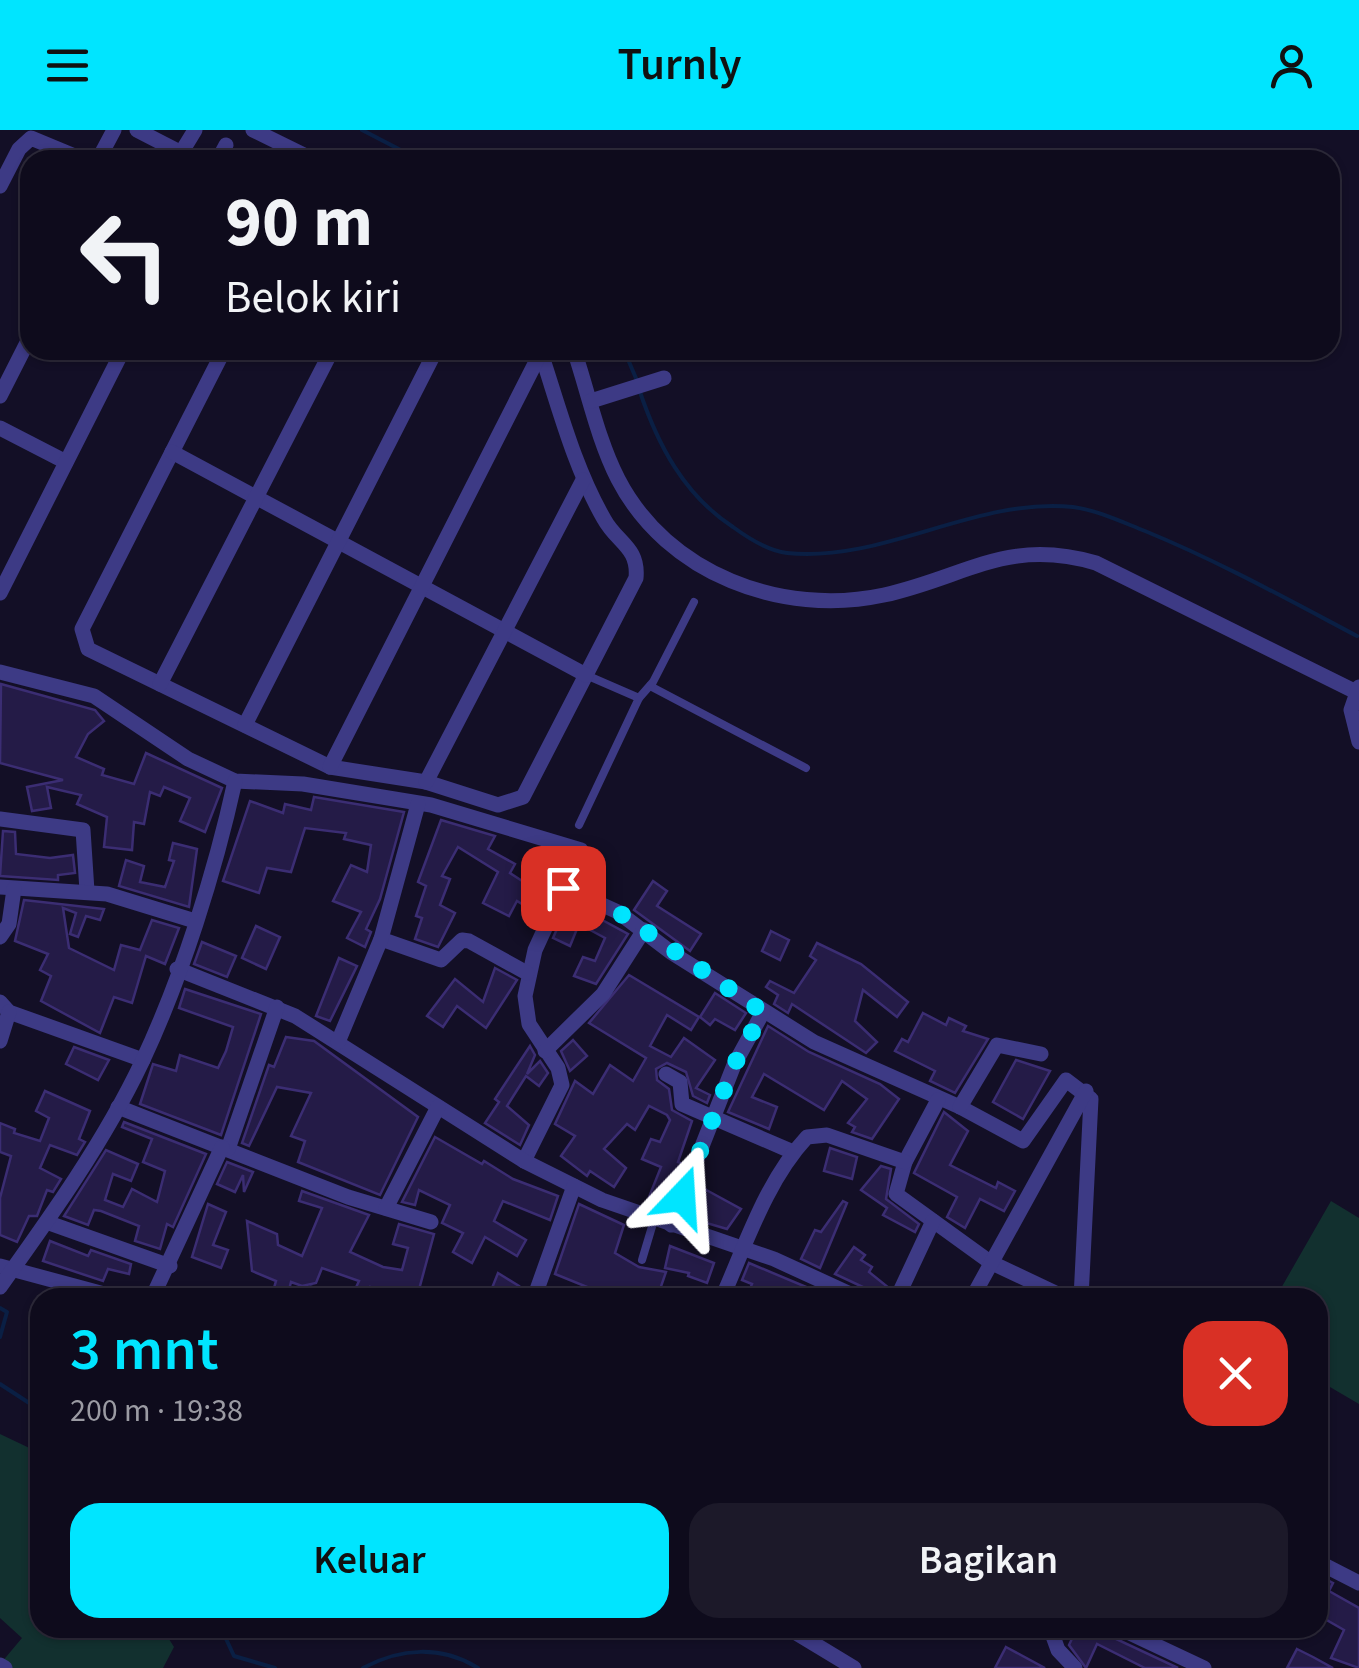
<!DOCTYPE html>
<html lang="id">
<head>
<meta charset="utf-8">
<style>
  :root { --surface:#0e0b1c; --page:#1c1929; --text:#f1f3f6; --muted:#9b9ba3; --line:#2e2b3b; --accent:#00e5ff }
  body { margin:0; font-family:"Source Sans 3",sans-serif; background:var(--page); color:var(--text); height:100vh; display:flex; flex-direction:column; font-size:38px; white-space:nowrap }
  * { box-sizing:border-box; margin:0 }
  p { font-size:32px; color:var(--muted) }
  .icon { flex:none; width:55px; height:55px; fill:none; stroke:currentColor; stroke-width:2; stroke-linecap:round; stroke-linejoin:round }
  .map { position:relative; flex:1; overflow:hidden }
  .drawer { position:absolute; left:30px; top:1158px; width:1298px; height:350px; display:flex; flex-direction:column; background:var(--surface); border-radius:30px; box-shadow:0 2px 8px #0004,0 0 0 2px var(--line) }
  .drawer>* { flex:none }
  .top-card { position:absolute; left:20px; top:20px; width:1320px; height:210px; border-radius:30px; box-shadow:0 2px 8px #0004,0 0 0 2px var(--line); background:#0e0b1c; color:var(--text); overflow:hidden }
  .pin { position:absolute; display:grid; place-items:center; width:85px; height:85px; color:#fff; margin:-42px; border-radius:20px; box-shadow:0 5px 15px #0006 }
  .me { position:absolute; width:110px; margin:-55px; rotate:20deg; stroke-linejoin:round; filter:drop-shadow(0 0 8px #0008) }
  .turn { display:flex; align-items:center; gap:35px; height:210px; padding:0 40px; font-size:45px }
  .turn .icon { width:130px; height:130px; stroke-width:2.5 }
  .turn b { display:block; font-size:70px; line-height:85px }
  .round { display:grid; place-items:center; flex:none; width:105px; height:105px; border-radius:30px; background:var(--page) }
  .summary { display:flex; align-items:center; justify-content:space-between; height:170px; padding:0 40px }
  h1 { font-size:60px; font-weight:600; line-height:75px; color:var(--accent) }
  .button { display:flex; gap:20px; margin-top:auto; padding:20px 40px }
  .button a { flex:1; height:115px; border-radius:30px; background:var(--accent); color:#111; font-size:40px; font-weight:600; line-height:115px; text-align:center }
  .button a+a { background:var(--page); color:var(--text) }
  header { display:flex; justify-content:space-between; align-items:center; height:130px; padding:0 40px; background:var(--accent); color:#111; font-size:45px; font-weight:600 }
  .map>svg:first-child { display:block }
  .green { fill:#12302f }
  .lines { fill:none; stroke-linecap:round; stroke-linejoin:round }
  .stream { stroke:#0a1f44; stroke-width:4 }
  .building { fill:#241b47; stroke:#3b2d73; stroke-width:2.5 }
  .service { stroke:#3d3a85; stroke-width:8 }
  .minor { stroke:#3d3a85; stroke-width:15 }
  .route { stroke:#00e5ff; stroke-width:18; stroke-dasharray:0 32.4 }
</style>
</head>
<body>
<header><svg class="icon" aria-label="menu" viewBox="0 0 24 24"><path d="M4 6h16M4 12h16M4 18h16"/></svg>Turnly<svg class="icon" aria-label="person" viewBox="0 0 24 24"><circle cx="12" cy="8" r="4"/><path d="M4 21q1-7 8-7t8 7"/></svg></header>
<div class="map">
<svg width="1359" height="1538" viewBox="0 0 1359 1538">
  <rect width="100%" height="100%" fill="#130f26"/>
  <!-- green -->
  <g class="green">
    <polygon points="1331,1071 1359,1088 1359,1274 1318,1250 1318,1168 1276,1167"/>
    <polygon points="0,1304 40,1323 40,1498 162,1498 174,1517 163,1538 9,1538 1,1533 22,1508 0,1488"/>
  </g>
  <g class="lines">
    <!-- stream -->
    <g class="stream">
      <polyline points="362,0 420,30"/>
      <polyline points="624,220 638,253"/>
      <path d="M 640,262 C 658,315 684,365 733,397 C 748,408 769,421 787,423 C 884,433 975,367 1073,377 C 1097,380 1122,392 1145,401 C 1218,431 1287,469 1357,506"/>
      <polyline points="0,1178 7,1182 0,1207"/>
      <polyline points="0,1254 40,1280"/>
      <polyline points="221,1498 234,1526 275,1538"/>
      <path d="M 363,1538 C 400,1518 441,1515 478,1538"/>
    </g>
  </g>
  <!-- building -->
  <g class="building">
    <polygon points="1,554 95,580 104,591 88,604 76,627 104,639 102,645 134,654 146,623 222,658 205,702 180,691 190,668 164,657 160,666 150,662 144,694 134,692 132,720 104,717 107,687 77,674 81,665 47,657 51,678 32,681 27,657 63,650 0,633"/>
    <polygon points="314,667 404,682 380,769 366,799 371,802 365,817 347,808 361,782 333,771 351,735 367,742 371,715 344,709 346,703 305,698 291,742 267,738 259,763 223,751 250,671 283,683 285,674 311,680"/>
    <polygon points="441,690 495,706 488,719 515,734 510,743 533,758 522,774 517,771 509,786 483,773 498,742 458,717 442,746 450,749 440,775 455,783 438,817 415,809 422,788 416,786 426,756 418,752"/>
    <polygon points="3,701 15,702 16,724 50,728 73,725 75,743 58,745 58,750 0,746"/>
    <polygon points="173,713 197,719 189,777 119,756 126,730 144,736 140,752 165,757 174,731 169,730"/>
    <polygon points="544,726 562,734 549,762 531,750"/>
    <polygon points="653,751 667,761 657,776 701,804 690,821 634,780"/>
    <polygon points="24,770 104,779 100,790 86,786 78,807 70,804 76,783 63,778 69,818 114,840 121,815 140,820 152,790 179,798 165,834 146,826 132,873 114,867 100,903 41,871 51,846 40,840 48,824 15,811"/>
    <polygon points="569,772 628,804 596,854 574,846 583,827 595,831 605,808 579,794 570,816 553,808"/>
    <polygon points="256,796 280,807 266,839 242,828"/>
    <polygon points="771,801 789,810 780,830 762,821"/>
    <polygon points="202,812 236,826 227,847 194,834"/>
    <polygon points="817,813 861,834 908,872 897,887 863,860 855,891 877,912 866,923 792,874 788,883 774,874 778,865 766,857 770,851 794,863 816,830 810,826"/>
    <polygon points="339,828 357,836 330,891 316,886"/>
    <polygon points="495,838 517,850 486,898 457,876 443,897 427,886 455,849 483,872"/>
    <polygon points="629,845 699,887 691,900 667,885 650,916 671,927 684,908 715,930 696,958 710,965 707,973 693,966 686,942 667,933 656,939 657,950 669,959 672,980 692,991 678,1032 683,1034 679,1044 674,1042 662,1072 649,1067 661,1037 642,1029 651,1009 660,1012 670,990 667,985 649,976 635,1000 627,994 604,1019 626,1038 614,1057 590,1041 587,1046 561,1026 575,1006 555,994 575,951 593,964 610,935 633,951 646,928 589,893"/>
    <polygon points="185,859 261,884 221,1005 140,974 153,934 176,941 180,925 218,938 226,921 233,897 179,878"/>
    <polygon points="715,863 746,883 735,900 715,889 710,895 700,887"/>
    <polygon points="923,883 946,895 949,888 966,896 963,901 988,909 955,963 930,951 935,941 895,921 902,909 908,912"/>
    <polygon points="768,896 809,922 880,954 899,969 872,1009 852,1002 855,997 848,993 867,969 842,951 824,980 764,944 752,967 777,977 769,999 728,982"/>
    <polygon points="286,907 314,911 418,987 380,1065 298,1032 305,1011 291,1006 311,963 277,957 249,1016 242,1013 269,935 274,937"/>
    <polygon points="573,910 587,926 570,941 561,921"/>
    <polygon points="530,916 535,925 527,944 540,931 548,943 539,956 526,946 507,976 529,995 520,1015 485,993 499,972 495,969"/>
    <polygon points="74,917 109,930 98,950 66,934"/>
    <polygon points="1016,930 1050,941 1023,989 993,972"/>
    <polygon points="45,961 90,981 79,1009 85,1012 77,1025 50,1015 40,1038 61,1049 53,1062 47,1060 37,1086 29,1086 17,1112 0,1105 0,1068 11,1026 0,1022 0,993 15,999 14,1003 40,1011 49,988 36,981"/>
    <polygon points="944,982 968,1001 950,1035 996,1058 998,1052 1015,1061 1004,1081 980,1069 965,1098 947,1087 957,1067 914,1043"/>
    <polygon points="124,992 206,1024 173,1097 167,1094 160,1119 135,1111 139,1096 101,1081 94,1080 88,1095 64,1086 106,1020 138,1034 131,1051 113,1044 105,1070 123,1077 132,1059 157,1072 165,1041 143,1032 152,1009 122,997"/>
    <polygon points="435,1007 482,1034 484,1031 513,1049 558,1066 550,1090 503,1071 494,1091 526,1110 517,1126 485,1107 472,1133 453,1122 463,1103 442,1093 450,1075 419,1060 415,1075 402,1072"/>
    <polygon points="830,1018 857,1027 852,1049 824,1041"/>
    <polygon points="227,1032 253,1042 244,1062 243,1045 235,1062 217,1054"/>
    <polygon points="881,1036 891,1039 886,1069 919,1094 915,1102 883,1085 887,1078 861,1060"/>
    <polygon points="699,1056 741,1079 727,1099 686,1087"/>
    <polygon points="302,1061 369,1085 350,1122 383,1137 402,1140 408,1118 393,1114 399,1094 434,1104 417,1167 370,1157 365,1168 351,1168 359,1151 322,1138 316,1153 302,1156 291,1152 287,1168 271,1168 276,1151 252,1141 247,1091 277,1104 278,1115 302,1126 322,1078 299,1071"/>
    <polygon points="843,1071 847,1073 820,1138 801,1129 815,1100 821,1102"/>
    <polygon points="208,1074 226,1082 213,1115 228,1120 221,1138 192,1127"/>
    <polygon points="579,1074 624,1095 615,1123 639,1137 666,1142 657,1168 614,1168 555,1144"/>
    <polygon points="50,1111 88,1126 91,1120 131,1134 129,1144 108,1139 103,1151 43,1131"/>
    <polygon points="670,1116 714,1133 707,1153 688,1146 689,1143 665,1138"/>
    <polygon points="854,1117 865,1125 861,1130 872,1137 869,1142 889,1158 884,1168 870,1168 865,1158 835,1144"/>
    <polygon points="749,1133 811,1159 808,1168 746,1168 752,1154 742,1150"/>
    <polygon points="498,1143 519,1156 513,1168 488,1168"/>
    <polygon points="1318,1445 1333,1453 1329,1461 1359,1478 1359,1538 1331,1528 1344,1500 1318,1485"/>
    <polygon points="1077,1498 1108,1498 1114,1508 1178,1538 1145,1538 1097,1514 1086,1538 1069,1515"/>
    <polygon points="1006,1517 1045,1538 995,1538"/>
    <polygon points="1297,1519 1313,1527 1333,1538 1287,1538"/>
  </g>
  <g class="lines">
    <!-- service -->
    <g class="service">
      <polyline points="650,556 806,638"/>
      <polyline points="639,568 653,552 694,472"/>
      <polyline points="579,695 639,568 586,545"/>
      <polyline points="642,1130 654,1090"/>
    </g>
    <!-- minor -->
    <g class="minor">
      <polyline points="137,0 195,30"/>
      <polyline points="253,0 314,30"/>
      <polyline points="181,23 195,0"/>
      <polyline points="98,30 114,0"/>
      <polyline points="218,30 226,15"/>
      <polyline points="0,56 19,19 31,8 84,30"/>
      <path d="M 224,220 L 82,499 L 88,519 L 330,637 L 426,652 L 498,675 L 523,667 L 636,448 C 639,417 617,413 604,389 C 574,337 559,277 540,220"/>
      <path d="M 574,220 C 588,262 598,310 618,349 C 667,444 782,487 884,465 C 966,447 1007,407 1096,433 L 1356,562"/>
      <polyline points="0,266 30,207"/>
      <polyline points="591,271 664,248"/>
      <polyline points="0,298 66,332"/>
      <polyline points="172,322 586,545"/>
      <polyline points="0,463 123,220"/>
      <polyline points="0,542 94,566 188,629 235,651 303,654 431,675 581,720 535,820 525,866 529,894 558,938 562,955 524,1031"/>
      <polyline points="160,554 332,220"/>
      <polyline points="1359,557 1351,580 1359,612"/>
      <polyline points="245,595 436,220"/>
      <polyline points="330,637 541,222"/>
      <polyline points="426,652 583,350"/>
      <polyline points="0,689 83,700 87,761"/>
      <polyline points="0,757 107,764 195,791"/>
      <polyline points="563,757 618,782 672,823 814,912 960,977 1023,1011 1066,950 1091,969 1081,1168"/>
      <polyline points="0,807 9,794 14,759"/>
      <polyline points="381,809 441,830 462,810 469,811 527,843"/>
      <polyline points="177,839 295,886 524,1031 602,1070 774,1129 859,1168"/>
      <polyline points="0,872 9,882 143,930"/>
      <polyline points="0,911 9,882"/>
      <polyline points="338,912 381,809 418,674"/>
      <polyline points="545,921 603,864 644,800"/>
      <polyline points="666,944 680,952 682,974 793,1022"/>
      <polyline points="938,970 905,1032 896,1064 990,1132 1066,1168"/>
      <polyline points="118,977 348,1067 431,1092"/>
      <polyline points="960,977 997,915 1041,924"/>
      <polyline points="228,1019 277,877"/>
      <polyline points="386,1078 438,977"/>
      <polyline points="49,1093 170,1136"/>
      <polyline points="671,1095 734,935 763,882"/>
      <polyline points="0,1136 119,1168"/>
      <path d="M 0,1157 C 51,1086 104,1012 142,932 C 182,847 215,742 235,651"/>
      <polyline points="152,1168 222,1017"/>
      <polyline points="307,1168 311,1163 326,1168"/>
      <polyline points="534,1168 574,1056"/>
      <path d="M 722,1168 C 746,1114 766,1051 807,1007 L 827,1005 L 905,1032"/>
      <polyline points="897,1168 933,1091"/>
      <polyline points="972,1168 1086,961"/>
      <polyline points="1318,1432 1359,1453"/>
      <polyline points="788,1498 854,1538"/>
      <polyline points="1050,1498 1058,1520 1075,1538"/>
      <polyline points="1119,1498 1204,1538"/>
      <polyline points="0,1535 5,1538"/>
    </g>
  </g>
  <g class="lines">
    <!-- route -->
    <polyline class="route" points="563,758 618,782 763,882 734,935 682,1067"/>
  </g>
</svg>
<div class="pin" style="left:563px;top:758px;background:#d93025"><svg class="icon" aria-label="arrive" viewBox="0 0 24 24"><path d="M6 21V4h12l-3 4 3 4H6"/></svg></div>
<svg class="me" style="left:682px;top:1067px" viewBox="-20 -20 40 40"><path d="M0-17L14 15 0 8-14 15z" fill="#00e5ff" stroke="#fff" stroke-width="4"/></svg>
<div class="top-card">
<div class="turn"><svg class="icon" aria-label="left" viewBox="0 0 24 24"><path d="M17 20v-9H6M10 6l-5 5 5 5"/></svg><div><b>90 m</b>Belok kiri</div></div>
</div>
<section class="drawer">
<div class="summary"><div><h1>3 mnt</h1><p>200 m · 19:38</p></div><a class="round" style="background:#d93025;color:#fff"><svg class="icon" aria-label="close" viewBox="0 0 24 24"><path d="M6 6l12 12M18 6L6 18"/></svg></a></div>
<div class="button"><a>Keluar</a><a>Bagikan</a></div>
</section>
</div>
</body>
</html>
